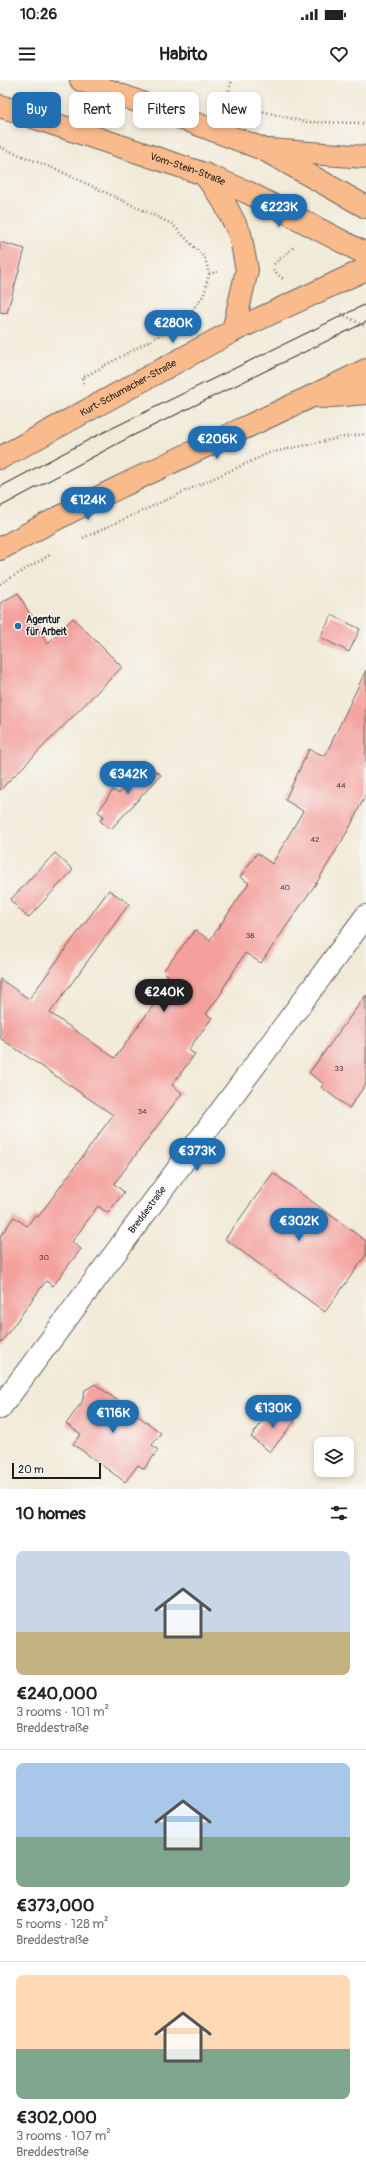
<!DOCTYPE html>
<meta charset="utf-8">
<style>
body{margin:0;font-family:Pangolin,sans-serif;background:#f2f2f2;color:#222;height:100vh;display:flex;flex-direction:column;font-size:15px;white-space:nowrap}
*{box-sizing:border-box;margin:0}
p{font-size:13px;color:#767676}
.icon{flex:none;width:22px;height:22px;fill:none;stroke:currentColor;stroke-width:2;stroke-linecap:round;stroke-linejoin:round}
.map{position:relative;height:1409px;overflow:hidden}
.panel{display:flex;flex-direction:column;background:#fff;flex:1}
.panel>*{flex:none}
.hud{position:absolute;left:12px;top:12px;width:342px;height:36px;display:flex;gap:8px}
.tools{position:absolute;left:314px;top:1357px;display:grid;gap:8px}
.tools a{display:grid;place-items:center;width:40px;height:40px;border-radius:8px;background:#fff;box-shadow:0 2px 6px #0003;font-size:20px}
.scale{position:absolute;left:12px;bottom:10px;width:89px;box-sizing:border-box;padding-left:4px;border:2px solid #1c1c1c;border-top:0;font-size:11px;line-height:14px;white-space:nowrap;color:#1c1c1c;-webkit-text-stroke:3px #f6f6f2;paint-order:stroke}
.price{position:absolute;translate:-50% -34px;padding:0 9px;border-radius:14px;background:#1f6fb2;color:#fff;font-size:13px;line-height:26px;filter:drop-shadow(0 1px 2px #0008)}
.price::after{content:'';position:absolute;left:50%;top:24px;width:12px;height:9px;margin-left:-6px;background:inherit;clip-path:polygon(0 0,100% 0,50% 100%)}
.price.on{background:#222;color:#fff}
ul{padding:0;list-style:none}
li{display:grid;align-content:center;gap:8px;height:212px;padding:0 16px}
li+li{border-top:1px solid #e0e0e0}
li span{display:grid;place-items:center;height:124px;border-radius:8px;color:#555}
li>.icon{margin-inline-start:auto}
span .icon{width:72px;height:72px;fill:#fffc;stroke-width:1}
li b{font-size:17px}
h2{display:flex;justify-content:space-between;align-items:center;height:48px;padding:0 16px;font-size:17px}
.chip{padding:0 14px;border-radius:8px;background:#fff;box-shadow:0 2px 6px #0003;font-size:14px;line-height:36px}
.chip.on{background:#1f6fb2;color:#fff}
.status{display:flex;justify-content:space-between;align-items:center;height:28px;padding:0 20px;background:#fff;direction:ltr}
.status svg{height:11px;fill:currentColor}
header{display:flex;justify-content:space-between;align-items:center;height:52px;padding:0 16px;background:#fff;font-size:18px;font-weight:700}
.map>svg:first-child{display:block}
.building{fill:#f4a19d}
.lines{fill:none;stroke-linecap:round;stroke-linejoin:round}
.minor-casing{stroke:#67645e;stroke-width:24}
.major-casing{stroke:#67645e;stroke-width:24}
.path{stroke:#67645e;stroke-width:2.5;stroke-dasharray:1 3;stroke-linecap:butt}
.minor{stroke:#fff;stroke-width:22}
.major{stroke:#fabb8c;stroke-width:22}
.tram{stroke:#1c1c1c;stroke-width:1}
.poi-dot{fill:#1f6fb2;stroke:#f6f6f2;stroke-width:1.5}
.labels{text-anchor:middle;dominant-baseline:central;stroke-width:3;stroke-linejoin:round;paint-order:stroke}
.number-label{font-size:8px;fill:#523d3c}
.street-label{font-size:10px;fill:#1c1c1c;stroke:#f6f6f2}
.poi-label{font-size:10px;font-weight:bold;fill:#1c1c1c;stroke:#f6f6f2;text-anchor:start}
</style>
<div class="status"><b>10:26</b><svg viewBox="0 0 49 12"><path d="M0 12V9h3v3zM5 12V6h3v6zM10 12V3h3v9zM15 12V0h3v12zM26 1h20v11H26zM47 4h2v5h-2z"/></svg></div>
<header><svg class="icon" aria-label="menu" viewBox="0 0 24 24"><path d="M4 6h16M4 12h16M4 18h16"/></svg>Habito<svg class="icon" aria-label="heart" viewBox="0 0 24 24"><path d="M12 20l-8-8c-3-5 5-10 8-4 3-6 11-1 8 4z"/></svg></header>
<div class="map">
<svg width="366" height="1409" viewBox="0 0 366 1409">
<rect width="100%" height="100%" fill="#f6f6f2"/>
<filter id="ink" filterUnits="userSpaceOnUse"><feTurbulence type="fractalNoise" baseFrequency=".025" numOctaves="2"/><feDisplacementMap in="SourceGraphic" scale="8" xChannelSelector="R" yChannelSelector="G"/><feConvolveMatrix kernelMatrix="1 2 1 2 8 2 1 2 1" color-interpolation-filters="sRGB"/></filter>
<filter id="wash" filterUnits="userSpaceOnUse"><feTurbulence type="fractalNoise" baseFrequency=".012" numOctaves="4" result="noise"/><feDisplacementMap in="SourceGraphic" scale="16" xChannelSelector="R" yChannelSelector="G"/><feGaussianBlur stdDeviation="0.9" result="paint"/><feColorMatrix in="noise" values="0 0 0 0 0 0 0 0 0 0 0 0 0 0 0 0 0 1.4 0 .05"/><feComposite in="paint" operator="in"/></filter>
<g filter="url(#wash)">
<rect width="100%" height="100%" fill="#f2ead8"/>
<g id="blocks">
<path class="building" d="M 0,162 L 25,169 L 7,233 L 0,232 Z
M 18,513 L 47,564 L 73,538 L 122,587 L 0,710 L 0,523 Z
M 332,535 L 360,549 L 349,572 L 320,557 Z
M 366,590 L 366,714 L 350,747 L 319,799 L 261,883 L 245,873 L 222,910 L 223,911 L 206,934 L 212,938 L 188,970 L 195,974 L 172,1005 L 182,1013 L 114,1104 L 124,1112 L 108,1133 L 98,1126 L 72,1162 L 81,1169 L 74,1178 L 53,1206 L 46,1201 L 0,1264 L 0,1156 L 14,1137 L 27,1146 L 35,1135 L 38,1137 L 113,1035 L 0,958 L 0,899 L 29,919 L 109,810 L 129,824 L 50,933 L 115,978 L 155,923 L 151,919 L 168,895 L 163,891 L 195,850 L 210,860 L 249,803 L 240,797 L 257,773 L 272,784 L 303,731 L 285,720 L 309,669 L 325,676 Z
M 141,681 L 161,695 L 111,749 L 100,741 L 104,736 L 98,732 L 113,710 L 119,714 Z
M 55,773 L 73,790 L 28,838 L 10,820 Z
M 366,915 L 366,1004 L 349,1028 L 321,1007 L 324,1004 L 309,993 Z
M 273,1093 L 366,1161 L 366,1175 L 325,1232 L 225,1159 Z
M 95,1304 L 161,1353 L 152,1365 L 158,1370 L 144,1389 L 138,1385 L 125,1402 L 73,1364 L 81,1354 L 66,1344 L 82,1322 L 85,1310 Z
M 274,1326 L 295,1341 L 270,1372 L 251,1357 Z"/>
</g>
</g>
<g filter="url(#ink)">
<use href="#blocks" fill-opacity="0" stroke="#67645e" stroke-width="1"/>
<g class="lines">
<defs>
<g id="minor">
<path id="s1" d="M 0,1328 L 366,836"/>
</g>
<g id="major">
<path d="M 81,0 L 263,69 L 366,127"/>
<path id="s2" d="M 0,26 L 204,94 L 247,112 L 366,174"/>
<path d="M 269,70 L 366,77"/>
<path d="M 204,94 L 223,120 L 240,154 L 247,190 L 233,251"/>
<path d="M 321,317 L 366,313"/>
<path id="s3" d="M 0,378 L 233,251 L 366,189"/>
<path d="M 0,469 C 119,403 244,350 366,290"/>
</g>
</defs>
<use href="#minor" class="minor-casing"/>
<use href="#major" class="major-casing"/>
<path class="path" d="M 209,18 L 305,42 L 366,43
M 225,22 L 232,0
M 0,67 L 60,91 L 172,144 L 205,178 L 209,194 L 204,215 L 182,243 L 82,298 L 83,303
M 274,184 L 294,167
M 273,190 L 283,199
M 209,194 L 220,191
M 338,232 L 366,247
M 83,458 L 269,373 L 344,357 L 366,354
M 0,504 L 50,475"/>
<use href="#minor" class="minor"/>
<use href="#major" class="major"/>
<path class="tram" d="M 0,407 L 92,358 L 366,224
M 0,427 L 128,358 L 366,242"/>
</g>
</g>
<circle class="poi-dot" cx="18" cy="546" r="4"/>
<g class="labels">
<g class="number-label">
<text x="341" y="705">44</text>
<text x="315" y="759">42</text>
<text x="285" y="807">40</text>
<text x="250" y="855">38</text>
<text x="339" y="988">33</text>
<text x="142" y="1031">34</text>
<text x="44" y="1177">30</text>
</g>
<g class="street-label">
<text stroke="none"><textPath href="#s2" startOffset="198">Vom-Stein-Straße</textPath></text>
<text stroke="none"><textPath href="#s3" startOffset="146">Kurt-Schumacher-Straße</textPath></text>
<text stroke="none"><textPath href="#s1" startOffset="247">Breddestraße</textPath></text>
</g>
<g class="poi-label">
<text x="26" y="540">Agentur<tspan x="26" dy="12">für Arbeit</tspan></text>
</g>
</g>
</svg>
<div class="tools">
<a><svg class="icon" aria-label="layers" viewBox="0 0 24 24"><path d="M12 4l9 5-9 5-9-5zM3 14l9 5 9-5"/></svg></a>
</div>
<div class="scale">20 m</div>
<b class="price" style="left:279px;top:148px">€223K</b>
<b class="price" style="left:173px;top:264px">€280K</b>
<b class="price" style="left:217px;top:380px">€206K</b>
<b class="price" style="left:88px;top:441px">€124K</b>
<b class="price" style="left:128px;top:715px">€342K</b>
<b class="price on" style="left:164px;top:933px">€240K</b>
<b class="price" style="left:197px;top:1092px">€373K</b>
<b class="price" style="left:299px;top:1162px">€302K</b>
<b class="price" style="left:273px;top:1349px">€130K</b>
<b class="price" style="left:113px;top:1354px">€116K</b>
<div class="hud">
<a class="chip on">Buy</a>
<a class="chip">Rent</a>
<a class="chip">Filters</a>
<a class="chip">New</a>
</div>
</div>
<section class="panel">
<h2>10 homes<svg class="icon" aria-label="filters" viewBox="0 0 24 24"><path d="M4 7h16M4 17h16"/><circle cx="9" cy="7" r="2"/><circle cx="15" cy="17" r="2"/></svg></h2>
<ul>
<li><span style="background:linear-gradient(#c9d6e8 65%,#c2b280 0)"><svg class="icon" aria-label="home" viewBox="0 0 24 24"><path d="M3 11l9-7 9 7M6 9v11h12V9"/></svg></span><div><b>€240,000</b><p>3 rooms · 101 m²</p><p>Breddestraße</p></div></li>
<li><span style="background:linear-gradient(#a9c7e8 60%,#7fa58c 0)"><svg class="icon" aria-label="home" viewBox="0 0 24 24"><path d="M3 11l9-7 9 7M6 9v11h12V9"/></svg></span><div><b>€373,000</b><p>5 rooms · 128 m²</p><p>Breddestraße</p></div></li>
<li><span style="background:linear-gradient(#ffd9b3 60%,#7fa58c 0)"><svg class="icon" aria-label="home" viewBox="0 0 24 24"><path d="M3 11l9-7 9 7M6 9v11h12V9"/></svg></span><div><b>€302,000</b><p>3 rooms · 107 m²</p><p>Breddestraße</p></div></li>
</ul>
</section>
